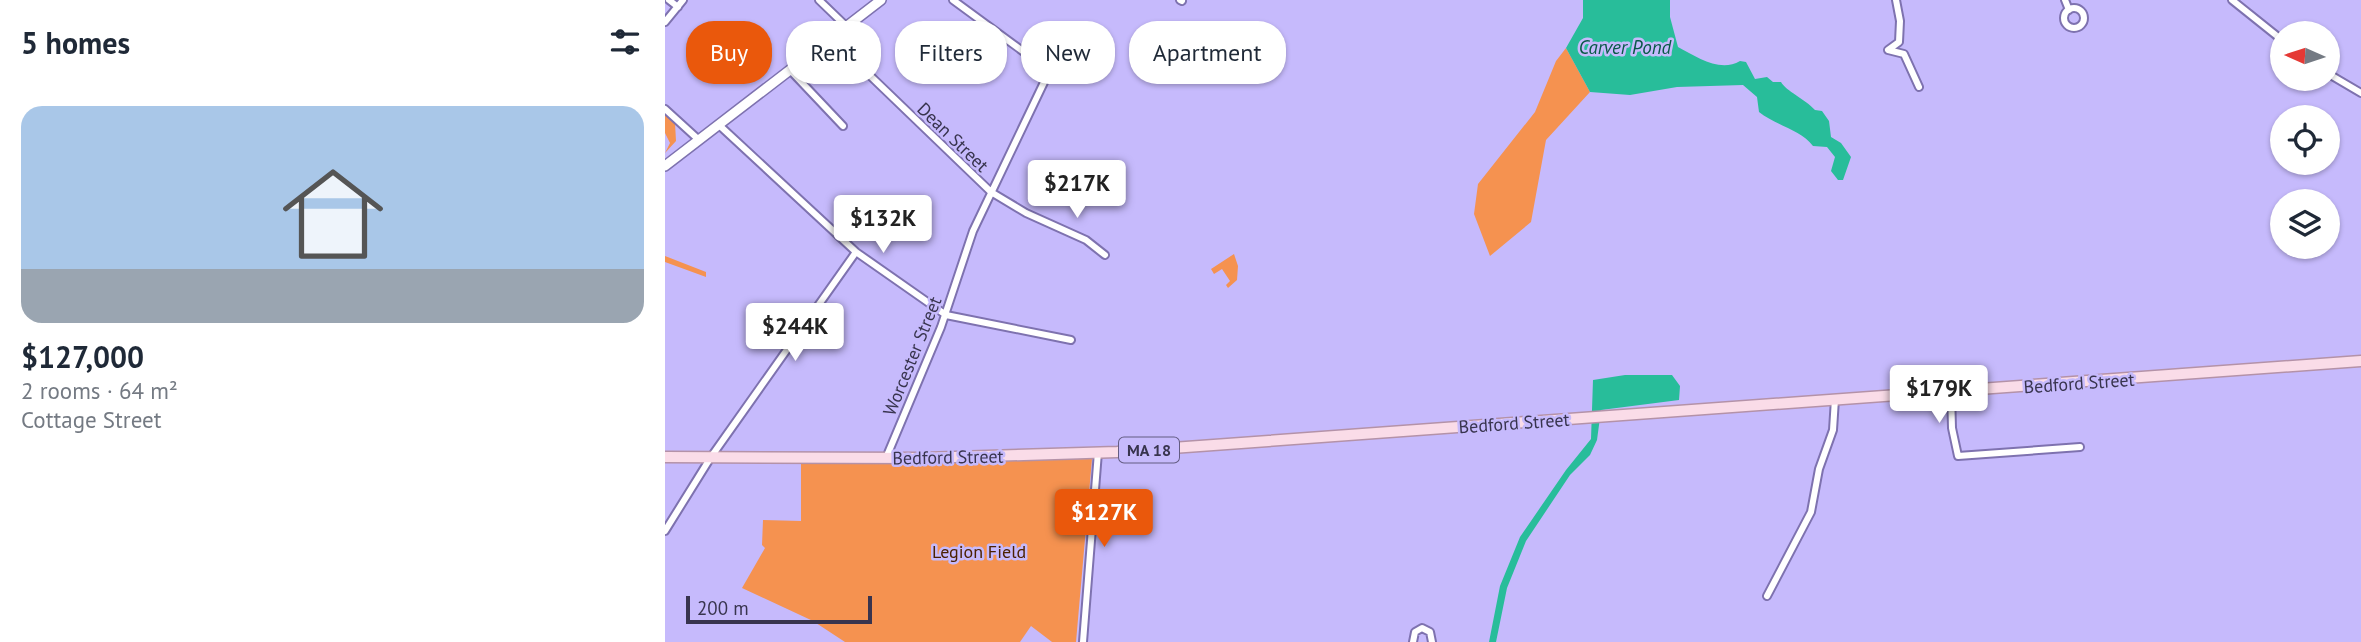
<!DOCTYPE html>
<meta charset="utf-8">
<style>
body{margin:0;font-family:"PT Sans",sans-serif;background:#f6f6f7;color:#1f2937;height:100vh;display:flex;flex-direction:column;font-size:26px;white-space:nowrap}
*{box-sizing:border-box;margin:0}
p{font-size:23px;color:#747a83}
.icon{flex:none;width:38px;height:38px;fill:none;stroke:currentColor;stroke-width:2;stroke-linecap:round;stroke-linejoin:round}
.map{position:relative;flex:1;overflow:hidden}
.side{display:flex;flex-direction:column;background:#fff;width:665px}
.side>*{flex:none}
.hud{position:absolute;left:21px;top:21px;width:665px;height:63px;display:flex;gap:14px}
.needle{width:46px;rotate:273deg}
.buttons{position:absolute;left:1605px;top:21px;display:grid;gap:14px}
.buttons a{display:grid;place-items:center;width:70px;height:70px;border-radius:50%;background:#fff;box-shadow:0 2px 5px #0004;font-size:35px}
.scale{position:absolute;left:21px;bottom:18px;width:186px;box-sizing:border-box;padding-left:7px;border:4px solid #38344e;border-top:0;font-size:19px;line-height:24px;white-space:nowrap;color:#38344e;-webkit-text-stroke:5px #c6bafc;paint-order:stroke}
.price{position:absolute;translate:-50% -60px;padding:0 16px;border-radius:7px;background:#fff;color:#222;font-size:23px;line-height:46px;filter:drop-shadow(0 2px 4px #0008)}
.price::after{content:'';position:absolute;left:50%;top:42px;width:21px;height:16px;margin-left:-10px;background:inherit;clip-path:polygon(0 0,100% 0,50% 100%)}
.price.selected{background:#ea580c;color:#fff}
ul{padding:0;list-style:none}
li{display:grid;align-content:center;gap:14px;height:371px;padding:0 21px}
li span{display:grid;place-items:center;height:217px;border-radius:21px;color:#555}
li>.icon{margin-inline-start:auto}
span .icon{width:126px;height:126px;fill:#fffc;stroke-width:1}
li b{font-size:30px}
h2{display:flex;justify-content:space-between;align-items:center;height:84px;padding:0 21px;font-size:30px}
.pill{padding:0 24px;border-radius:28px;background:#fff;box-shadow:0 2px 5px #0004;font-size:24px;line-height:63px}
.pill.selected{background:#ea580c;color:#fff}
main{display:flex;flex:1;min-height:0}
.map>svg:first-child{display:block}
.green{fill:#f59250}
.water{fill:#28bd9a}
.lines{fill:none;stroke-linecap:round;stroke-linejoin:round}
.minor-casing{stroke:#7e72af;stroke-width:10}
.secondary-casing{stroke:#7e72af;stroke-width:12}
.primary-casing{stroke:#b492a8;stroke-width:13}
.minor{stroke:#fff;stroke-width:6}
.secondary{stroke:#fff;stroke-width:9}
.primary{stroke:#fadce8;stroke-width:10}
.labels{text-anchor:middle;dominant-baseline:central;stroke-width:5;stroke-linejoin:round;paint-order:stroke}
.shield{fill:#c6bafc;stroke:#635c82;stroke-width:2}
.shield-label{font-size:16px;font-weight:bold;fill:#38344e}
.street-label{font-size:18px;fill:#38344e;stroke:#c6bafc}
.park-label{font-size:18px;fill:#4b2101;stroke:#c6bafc}
.water-label{font-size:19px;font-style:italic;fill:#085846;stroke:#c6bafc}
</style>
<main>
<section class="side">
<h2>5 homes<svg class="icon" aria-label="filters" viewBox="0 0 24 24"><path d="M4 7h16M4 17h16"/><circle cx="9" cy="7" r="2"/><circle cx="15" cy="17" r="2"/></svg></h2>
<ul>
<li><span style="background:linear-gradient(#a9c7e8 75%,#9aa5b1 0)"><svg class="icon" aria-label="home" viewBox="0 0 24 24"><path d="M3 11l9-7 9 7M6 9v11h12V9"/></svg></span><div><b>$127,000</b><p>2 rooms · 64 m²</p><p>Cottage Street</p></div></li>
</ul>
</section>
<div class="map">
<svg width="1696" height="642" viewBox="0 0 1696 642">
<rect width="100%" height="100%" fill="#c6bafc"/>
<path class="green" d="M 901,48 L 925,92 L 881,140 L 866,222 L 825,256 L 809,214 L 813,184 L 870,112 L 891,61 Z
M 0,114 L 10,123 L 11,141 L 0,153 L 5,143 L 0,133 Z
M 569,254 L 573,266 L 572,280 L 563,288 L 561,285 L 565,281 L 557,269 L 549,274 L 546,269 Z
M 0,256 L 41,272 L 41,277 L 0,262 Z
M 427,459 L 411,642 L 387,642 L 366,626 L 355,642 L 180,642 L 148,621 L 77,588 L 100,548 L 97,545 L 98,520 L 136,521 L 136,464 Z"/>
<path class="water" d="M 918,0 L 1005,0 L 1005,17 L 1013,47 C 1032,57 1055,73 1075,61 L 1081,62 L 1090,79 L 1102,77 L 1108,82 L 1116,82 C 1121,91 1140,99 1150,110 L 1157,111 L 1164,121 L 1166,137 L 1176,143 L 1186,157 L 1178,180 L 1173,180 L 1166,171 L 1170,157 L 1162,147 L 1148,146 C 1136,130 1110,125 1094,112 L 1092,97 L 1078,85 L 1012,87 L 965,95 L 925,92 L 901,48 L 918,18 Z
M 960,375 L 1007,375 L 1015,386 L 1014,400 L 936,410 L 932,440 L 925,455 L 905,475 L 861,541 L 842,588 L 831,642 L 824,642 L 835,586 L 855,537 L 901,470 L 926,439 L 928,380 Z"/>
<g class="lines">
<defs>
<path id="minor" d="M 4,0 L 13,7
M 154,0 L 182,27
M 515,0 L 517,1
M 1231,0 L 1235,21 L 1234,42 L 1223,50 L 1239,54 L 1254,87
M 1400,0 L 1404,10
M 1567,0 L 1617,40
M1399 18a10 10 0 1 1 20 0a10 10 0 1 1-20 0Z
M 0,22 L 18,0
M 167,39 L 326,192 L 361,213 L 421,240 L 440,255
M 125,70 L 178,126
M 1662,73 L 1696,93
M 0,109 L 34,140
M 54,125 L 191,252 L 281,315 L 406,340
M 1286,392 L 1287,428 L 1293,456 L 1415,447
M 221,458 L 276,327 L 308,231 L 382,76 L 378,66 L 288,0
M 0,531 L 46,457 L 191,252
M 1102,596 L 1146,512 L 1154,469 L 1168,430 L 1170,399
M 418,642 L 433,452
M 748,642 L 750,632 L 757,628 L 765,632 L 767,642"/>
<path id="secondary" d="M 0,166 L 216,0"/>
<path id="primary" d="M 0,457 L 258,458 L 452,452 L 1696,361"/>
</defs>
<use href="#minor" class="minor-casing"/>
<use href="#secondary" class="secondary-casing"/>
<use href="#primary" class="primary-casing"/>
<use href="#minor" class="minor"/>
<use href="#secondary" class="secondary"/>
<use href="#primary" class="primary"/>
</g>
<g class="labels">
<rect class="shield" x="454" y="437.5" width="60" height="25" rx="5"/>
<g class="shield-label">
<text x="484" y="450">MA 18</text>
</g>
<g class="street-label">
<text transform="translate(288 137) rotate(44)">Dean Street</text>
<text transform="translate(247 356) rotate(-68)">Worcester Street</text>
<text transform="translate(1414 383) rotate(-4)">Bedford Street</text>
<text transform="translate(849 423) rotate(-4)">Bedford Street</text>
<text transform="translate(283 457) rotate(-1)">Bedford Street</text>
</g>
<g class="park-label">
<text x="314" y="551">Legion Field</text>
</g>
<g class="water-label">
<text x="960" y="47">Carver Pond</text>
</g>
</g>
</svg>
<div class="buttons">
<a><svg class="needle" viewBox="-14 -14 28 28"><path d="M0-13l5 13h-10z" fill="#e53935"/><path d="M0 13l5-13h-10z" fill="#747a83"/></svg></a>
<a><svg class="icon" aria-label="locate" viewBox="0 0 24 24"><circle cx="12" cy="12" r="6"/><path d="M12 2v4M12 18v4M2 12h4M18 12h4"/></svg></a>
<a><svg class="icon" aria-label="layers" viewBox="0 0 24 24"><path d="M12 4l9 5-9 5-9-5zM3 14l9 5 9-5"/></svg></a>
</div>
<div class="scale">200 m</div>
<b class="price" style="left:412px;top:220px">$217K</b>
<b class="price" style="left:218px;top:255px">$132K</b>
<b class="price" style="left:130px;top:363px">$244K</b>
<b class="price" style="left:1274px;top:425px">$179K</b>
<b class="price selected" style="left:439px;top:549px">$127K</b>
<div class="hud">
<a class="pill selected">Buy</a>
<a class="pill">Rent</a>
<a class="pill">Filters</a>
<a class="pill">New</a>
<a class="pill">Apartment</a>
</div>
</div>
</main>
